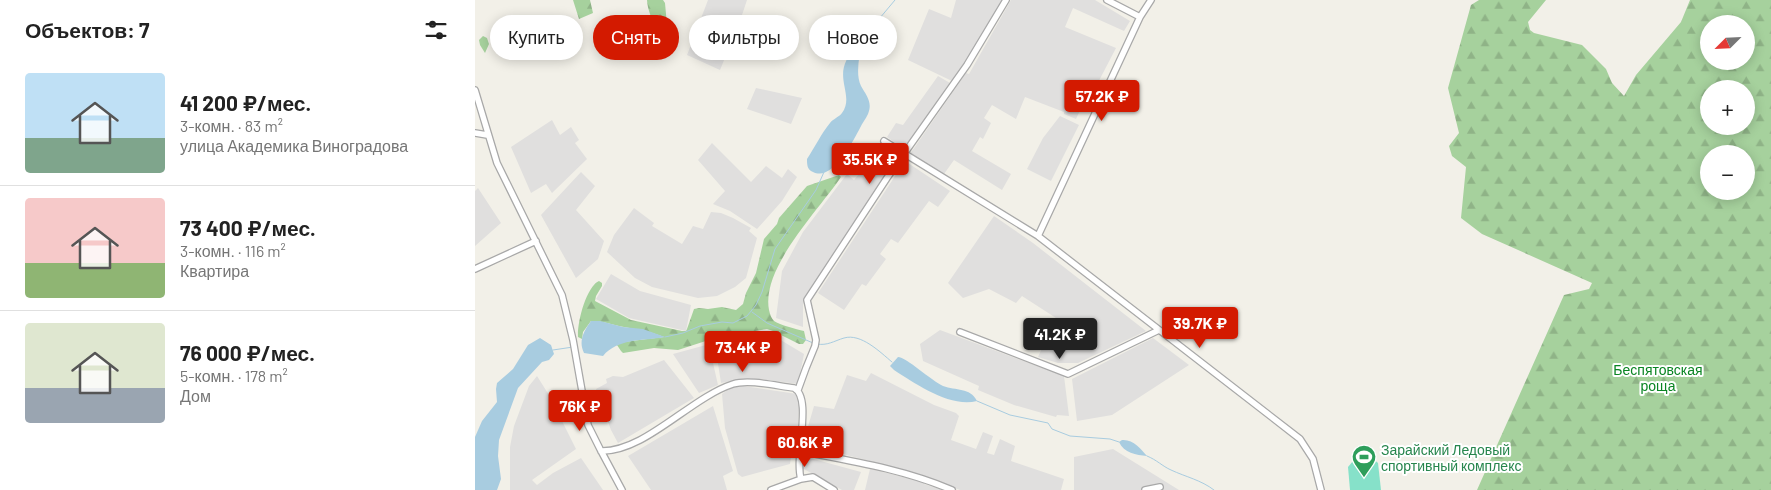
<!DOCTYPE html>
<html lang="ru">
<meta charset="utf-8">
<style>
body{margin:0;font-family:Barlow,sans-serif;background:#f2f2f2;color:#222;height:100vh;display:flex;flex-direction:column;font-size:19px;white-space:nowrap}
*{box-sizing:border-box;margin:0}
p{font-size:16px;color:#767676}
.icon{flex:none;width:28px;height:28px;fill:none;stroke:currentColor;stroke-width:2;stroke-linecap:round;stroke-linejoin:round}
.map{position:relative;flex:1;overflow:hidden}
.drawer{display:flex;flex-direction:column;background:#fff;width:475px}
.drawer>*{flex:none}
.hud{position:absolute;left:15px;top:15px;width:475px;height:45px;display:flex;gap:10px}
.needle{width:32px;rotate:246deg}
.controls{position:absolute;left:1225px;top:15px;display:grid;gap:10px}
.controls a{display:grid;place-items:center;width:55px;height:55px;border-radius:50%;background:#fff;box-shadow:0 2px 12px #0003;font-size:25px}
.price{position:absolute;translate:-50% -42px;padding:0 11px;border-radius:5px;background:#d31a00;color:#fff;font-size:16px;line-height:32px;filter:drop-shadow(0 1px 2px #0008)}
.price::after{content:'';position:absolute;left:50%;top:30px;width:15px;height:11px;margin-left:-8px;background:inherit;clip-path:polygon(0 0,100% 0,50% 100%)}
.price.active{background:#222;color:#fff}
ul{padding:0;list-style:none}
li{display:flex;align-items:center;gap:15px;height:125px;padding:0 25px}
li+li{border-top:1px solid #e0e0e0}
li span{display:grid;place-items:center;flex:none;width:140px;height:100px;border-radius:5px;color:#555}
li>.icon{margin-inline-start:auto}
span .icon{width:60px;height:60px;fill:#fffc;stroke-width:1}
li b{font-size:21px}
h2{display:flex;justify-content:space-between;align-items:center;height:60px;padding:0 25px;font-size:21px}
.pill{padding:0 18px;border-radius:22px;background:#fff;box-shadow:0 2px 12px #0003;font-size:18px;line-height:45px}
.pill.active{background:#d31a00;color:#fff}
main{display:flex;flex:1;min-height:0}
.map>svg:first-child{display:block}
.residential{fill:#e0dfde}
.forest{fill:url(#forest-firs);fill-rule:evenodd}
.pitch{fill:#86e1c9}
.water{fill:#a8cce0}
.lines{fill:none;stroke-linecap:round;stroke-linejoin:round}
.stream{stroke:#a8cce0;stroke-width:1}
.minor-casing{stroke:#a8a8a8;stroke-width:8}
.minor{stroke:#fff;stroke-width:5.5}
.labels{text-anchor:middle;dominant-baseline:central;stroke-width:4;stroke-linejoin:round;paint-order:stroke}
.park-label{font-size:14px;fill:#0a8523;stroke:#fff}
.leisure-label{font-size:14px;fill:#27864d;stroke:#fff;text-anchor:start}
</style>
<main>
<section class="drawer">
<h2>Объектов: 7<svg class="icon" aria-label="filters" viewBox="0 0 24 24"><path d="M4 7h16M4 17h16"/><circle cx="9" cy="7" r="2"/><circle cx="15" cy="17" r="2"/></svg></h2>
<ul>
<li><span style="background:linear-gradient(#bfe0f5 65%,#7fa58c 0)"><svg class="icon" aria-label="home" viewBox="0 0 24 24"><path d="M3 11l9-7 9 7M6 9v11h12V9"/></svg></span><div><b>41 200 ₽/мес.</b><p>3-комн. · 83 m²</p><p>улица Академика Виноградова</p></div></li>
<li><span style="background:linear-gradient(#f6c9c9 65%,#8fb573 0)"><svg class="icon" aria-label="home" viewBox="0 0 24 24"><path d="M3 11l9-7 9 7M6 9v11h12V9"/></svg></span><div><b>73 400 ₽/мес.</b><p>3-комн. · 116 m²</p><p>Квартира</p></div></li>
<li><span style="background:linear-gradient(#dfe7d0 65%,#9aa5b1 0)"><svg class="icon" aria-label="home" viewBox="0 0 24 24"><path d="M3 11l9-7 9 7M6 9v11h12V9"/></svg></span><div><b>76 000 ₽/мес.</b><p>5-комн. · 178 m²</p><p>Дом</p></div></li>
</ul>
</section>
<div class="map">
<svg width="1296" height="490" viewBox="0 0 1296 490">
<defs>
<pattern id="forest-firs" width="22" height="20" patternUnits="userSpaceOnUse" patternTransform="scale(1.25)"><rect width="22" height="20" fill="#a6d19d"/><path d="M5 1l3.5 6h-7zM16 11l3.5 6h-7z" fill="#8fb387"/></pattern>
</defs>
<rect width="100%" height="100%" fill="#f2f0e8"/>
<path class="residential" d="M 233,0 L 272,0 L 264,24 L 245,70 L 212,55 Z
M 481,0 L 527,0 L 499,48 L 477,81 L 433,60 L 454,9 L 476,18 Z
M 536,0 L 620,0 L 655,21 L 649,31 L 598,8 L 590,27 L 641,48 L 616,96 L 612,95 L 601,119 L 589,114 L 589,112 L 550,97 L 541,119 L 517,105 L 509,118 L 516,123 L 508,139 L 505,137 L 497,151 L 536,174 L 527,190 L 479,160 L 469,174 L 435,154 L 491,73 L 494,74 Z
M 463,76 L 475,83 L 430,150 L 412,137 L 421,123 L 428,125 Z
M 281,88 L 327,98 L 316,124 L 272,109 Z
M 585,116 L 604,125 L 576,181 L 552,169 L 568,138 Z
M 77,120 L 85,135 L 96,127 L 104,140 L 100,143 L 112,159 L 77,193 L 71,184 L 56,193 L 36,147 Z
M 237,143 L 276,182 L 291,166 L 307,178 L 313,169 L 322,177 L 307,201 L 282,229 L 255,211 L 238,204 L 250,191 L 223,160 Z
M 408,147 L 426,155 L 335,291 L 328,304 L 328,327 L 301,318 L 307,271 L 328,232 L 372,174 L 379,180 L 384,174 L 387,175 Z
M 430,161 L 475,191 L 463,207 L 454,201 L 423,243 L 416,239 L 405,254 L 411,259 L 391,286 L 387,284 L 369,310 L 343,293 Z
M 106,172 L 120,186 L 101,210 L 129,241 L 123,259 L 101,278 L 66,215 Z
M 3,188 L 26,223 L 0,246 L 0,191 Z
M 159,208 L 179,223 L 177,226 L 207,244 L 218,226 L 228,229 L 236,212 L 246,213 L 258,218 L 276,228 L 274,231 L 282,238 L 271,278 L 260,287 L 242,296 L 223,298 L 177,287 L 160,278 L 132,252 L 139,235 Z
M 519,216 L 558,243 L 671,331 L 603,363 L 583,363 L 563,357 L 581,318 L 547,296 L 541,303 L 514,289 L 488,298 L 473,283 Z
M 136,274 L 165,291 L 216,305 L 211,331 L 154,318 L 121,299 Z
M 465,330 L 589,376 L 594,416 L 582,415 L 581,417 L 539,405 L 503,390 L 504,386 L 448,361 L 445,344 Z
M 299,336 L 329,354 L 323,384 L 286,379 L 267,379 L 246,383 L 240,344 Z
M 678,338 L 714,365 L 637,415 L 602,421 L 597,379 Z
M 231,345 L 238,363 L 243,385 L 224,393 L 198,354 Z
M 189,360 L 219,398 L 143,443 L 136,430 L 121,389 L 132,383 L 131,379 L 138,376 L 148,377 Z
M 396,373 L 459,405 L 481,413 L 484,416 L 476,440 L 501,449 L 508,432 L 518,436 L 512,453 L 519,455 L 525,439 L 540,446 L 536,461 L 589,479 L 586,490 L 485,490 L 447,476 L 391,460 L 328,444 L 339,406 L 359,409 L 372,375 L 391,381 Z
M 62,376 L 84,411 L 84,415 L 101,449 L 57,480 L 62,485 L 78,473 L 106,458 L 128,490 L 35,490 L 35,447 L 39,426 L 54,386 Z
M 268,386 L 322,394 L 324,406 L 322,443 L 318,443 L 315,464 L 267,477 L 263,474 L 250,428 L 247,394 L 257,387 Z
M 238,406 L 258,471 L 248,476 L 252,490 L 176,490 L 153,456 Z
M 638,449 L 704,490 L 599,490 L 599,457 Z
M 331,457 L 386,472 L 379,490 L 367,490 L 327,468 Z
M 395,469 L 449,482 L 449,484 L 468,490 L 390,490 Z"/>
<path class="forest" d="M 98,0 L 115,0 L 118,13 L 104,19 Z
M 172,0 L 188,0 L 190,3 L 192,25 L 190,32 L 192,41 L 188,53 C 188,34 173,19 172,0 Z
M 1004,0 L 1071,0 L 1053,22 L 1055,30 L 1059,33 L 1107,45 L 1131,69 L 1137,83 L 1149,96 L 1161,75 L 1206,22 L 1215,0 L 1296,0 L 1296,490 L 1002,490 L 1089,295 L 1114,289 L 1117,283 L 1007,234 L 986,218 L 991,167 L 977,156 L 974,146 L 984,133 L 973,88 L 996,5 ZM 1234,24 L 1271,24 L 1271,61 L 1234,61 ZM 1234,89 L 1271,89 L 1271,126 L 1234,126 ZM 1234,154 L 1271,154 L 1271,191 L 1234,191 Z
M 8,36 L 12,38 L 14,44 L 10,53 L 5,45 L 4,40 Z
M 364,175 L 366,177 C 343,211 286,268 294,310 C 295,314 296,318 299,321 C 305,325 321,329 329,331 L 331,340 L 328,344 L 324,344 L 298,331 L 292,329 L 240,338 L 203,350 L 179,348 L 148,353 L 146,351 L 142,345 L 148,342 L 189,337 C 173,331 165,330 149,327 C 138,325 128,321 116,321 L 108,332 L 107,339 L 103,337 C 102,323 111,287 124,281 L 127,283 L 127,286 L 121,296 L 120,301 L 156,320 L 207,331 L 211,331 L 212,329 L 219,309 L 224,308 L 233,309 L 247,307 L 261,310 L 268,304 L 271,293 L 281,273 L 289,239 L 302,224 L 304,218 L 332,186 Z"/>
<path class="pitch" d="M 896,457 L 903,463 L 906,490 L 875,490 L 873,467 L 878,461 Z"/>
<path class="water" d="M 386,43 C 385,57 380,73 386,86 C 391,95 398,102 393,114 C 391,119 387,123 385,128 C 378,141 358,182 338,172 C 332,170 332,164 332,159 C 340,147 346,134 355,123 C 358,119 364,117 367,113 C 382,92 350,73 386,43 Z
M 116,321 L 125,321 L 148,327 L 168,329 L 190,337 C 168,341 143,338 128,356 L 109,353 C 103,341 109,331 116,321 Z
M 65,338 L 76,345 L 79,354 L 74,360 L 67,362 L 43,388 L 24,440 L 23,456 L 26,479 L 22,490 L 0,490 L 0,437 L 7,421 L 22,402 L 21,389 L 22,383 L 38,369 L 53,345 Z
M 423,357 C 431,357 457,381 468,386 C 481,391 495,387 502,401 C 475,408 441,384 419,370 L 415,366 Z
M 647,440 C 658,439 666,449 672,456 C 661,455 649,453 644,442 Z"/>
<g class="lines">
<path class="stream" d="M 386,43 L 399,25 L 420,0
M 277,312 L 292,323 L 338,343
M 190,337 L 208,333 L 225,326 L 247,322 L 258,323 L 272,316 L 281,305 L 287,292 L 300,249 L 341,190 L 349,172
M 342,344 C 352,346 359,341 369,338 C 386,333 405,352 417,362
M 78,350 L 98,347
M 502,401 L 535,415 L 573,423 L 577,429 L 595,436 L 635,439 L 644,442
M 672,456 C 682,460 687,466 696,470 C 711,477 726,480 739,490"/>
<defs>
<path id="minor" d="M 632,0 L 665,17
M 0,90 L 22,163 L 87,295 L 98,340 L 113,425 L 125,449 L 147,490
M 0,133 L 12,135
M 409,141 L 563,236 L 825,439 L 838,459 L 846,490
M 563,236 L 665,17 L 676,0
M 0,269 L 61,241
M 485,332 L 593,374 L 684,330
M 323,390 L 331,368 L 340,346 L 341,340 L 332,300 L 412,178 L 492,65 L 531,0
M 126,451 C 170,452 215,398 258,384 C 274,379 302,386 319,388 C 338,398 319,456 326,479
M 324,451 C 376,461 428,469 477,490
M 296,490 L 326,479 L 338,477 L 359,490
M 670,490 L 685,487"/>
</defs>
<use href="#minor" class="minor-casing"/>
<use href="#minor" class="minor"/>
</g>
<defs>
<symbol id="stadium-pin" viewBox="-11 -11 22 30"><path d="M0 17L-7.5 6A9.5 9.5 0 1 1 7.5 6Z" fill="#2e9e5b" stroke="#fff"/><path d="M0-5a6.5 5 0 1 0 0 10a6.5 5 0 1 0 0-10ZM-3.5-1.8h7v3.6h-7Z" fill="#fff"/></symbol>
</defs>
<g fill-rule="evenodd">
<use href="#stadium-pin" x="875" y="443" width="28" height="38"/>
</g>
<g class="labels">
<g class="park-label">
<text x="1183" y="369">Беспятовская<tspan x="1183" dy="16">роща</tspan></text>
</g>
<g class="leisure-label">
<text x="906" y="449">Зарайский Ледовый<tspan x="906" dy="16">спортивный комплекс</tspan></text>
</g>
</g>
</svg>
<div class="controls">
<a><svg class="needle" viewBox="-14 -14 28 28"><path d="M0-13l5 13h-10z" fill="#e53935"/><path d="M0 13l5-13h-10z" fill="#767676"/></svg></a>
<a>+</a>
<a>−</a>
</div>
<b class="price" style="left:627px;top:122px">57.2K ₽</b>
<b class="price" style="left:395px;top:185px">35.5K ₽</b>
<b class="price" style="left:725px;top:349px">39.7K ₽</b>
<b class="price active" style="left:585px;top:360px">41.2K ₽</b>
<b class="price" style="left:268px;top:373px">73.4K ₽</b>
<b class="price" style="left:105px;top:432px">76K ₽</b>
<b class="price" style="left:330px;top:468px">60.6K ₽</b>
<div class="hud">
<a class="pill">Купить</a>
<a class="pill active">Снять</a>
<a class="pill">Фильтры</a>
<a class="pill">Новое</a>
</div>
</div>
</main>
